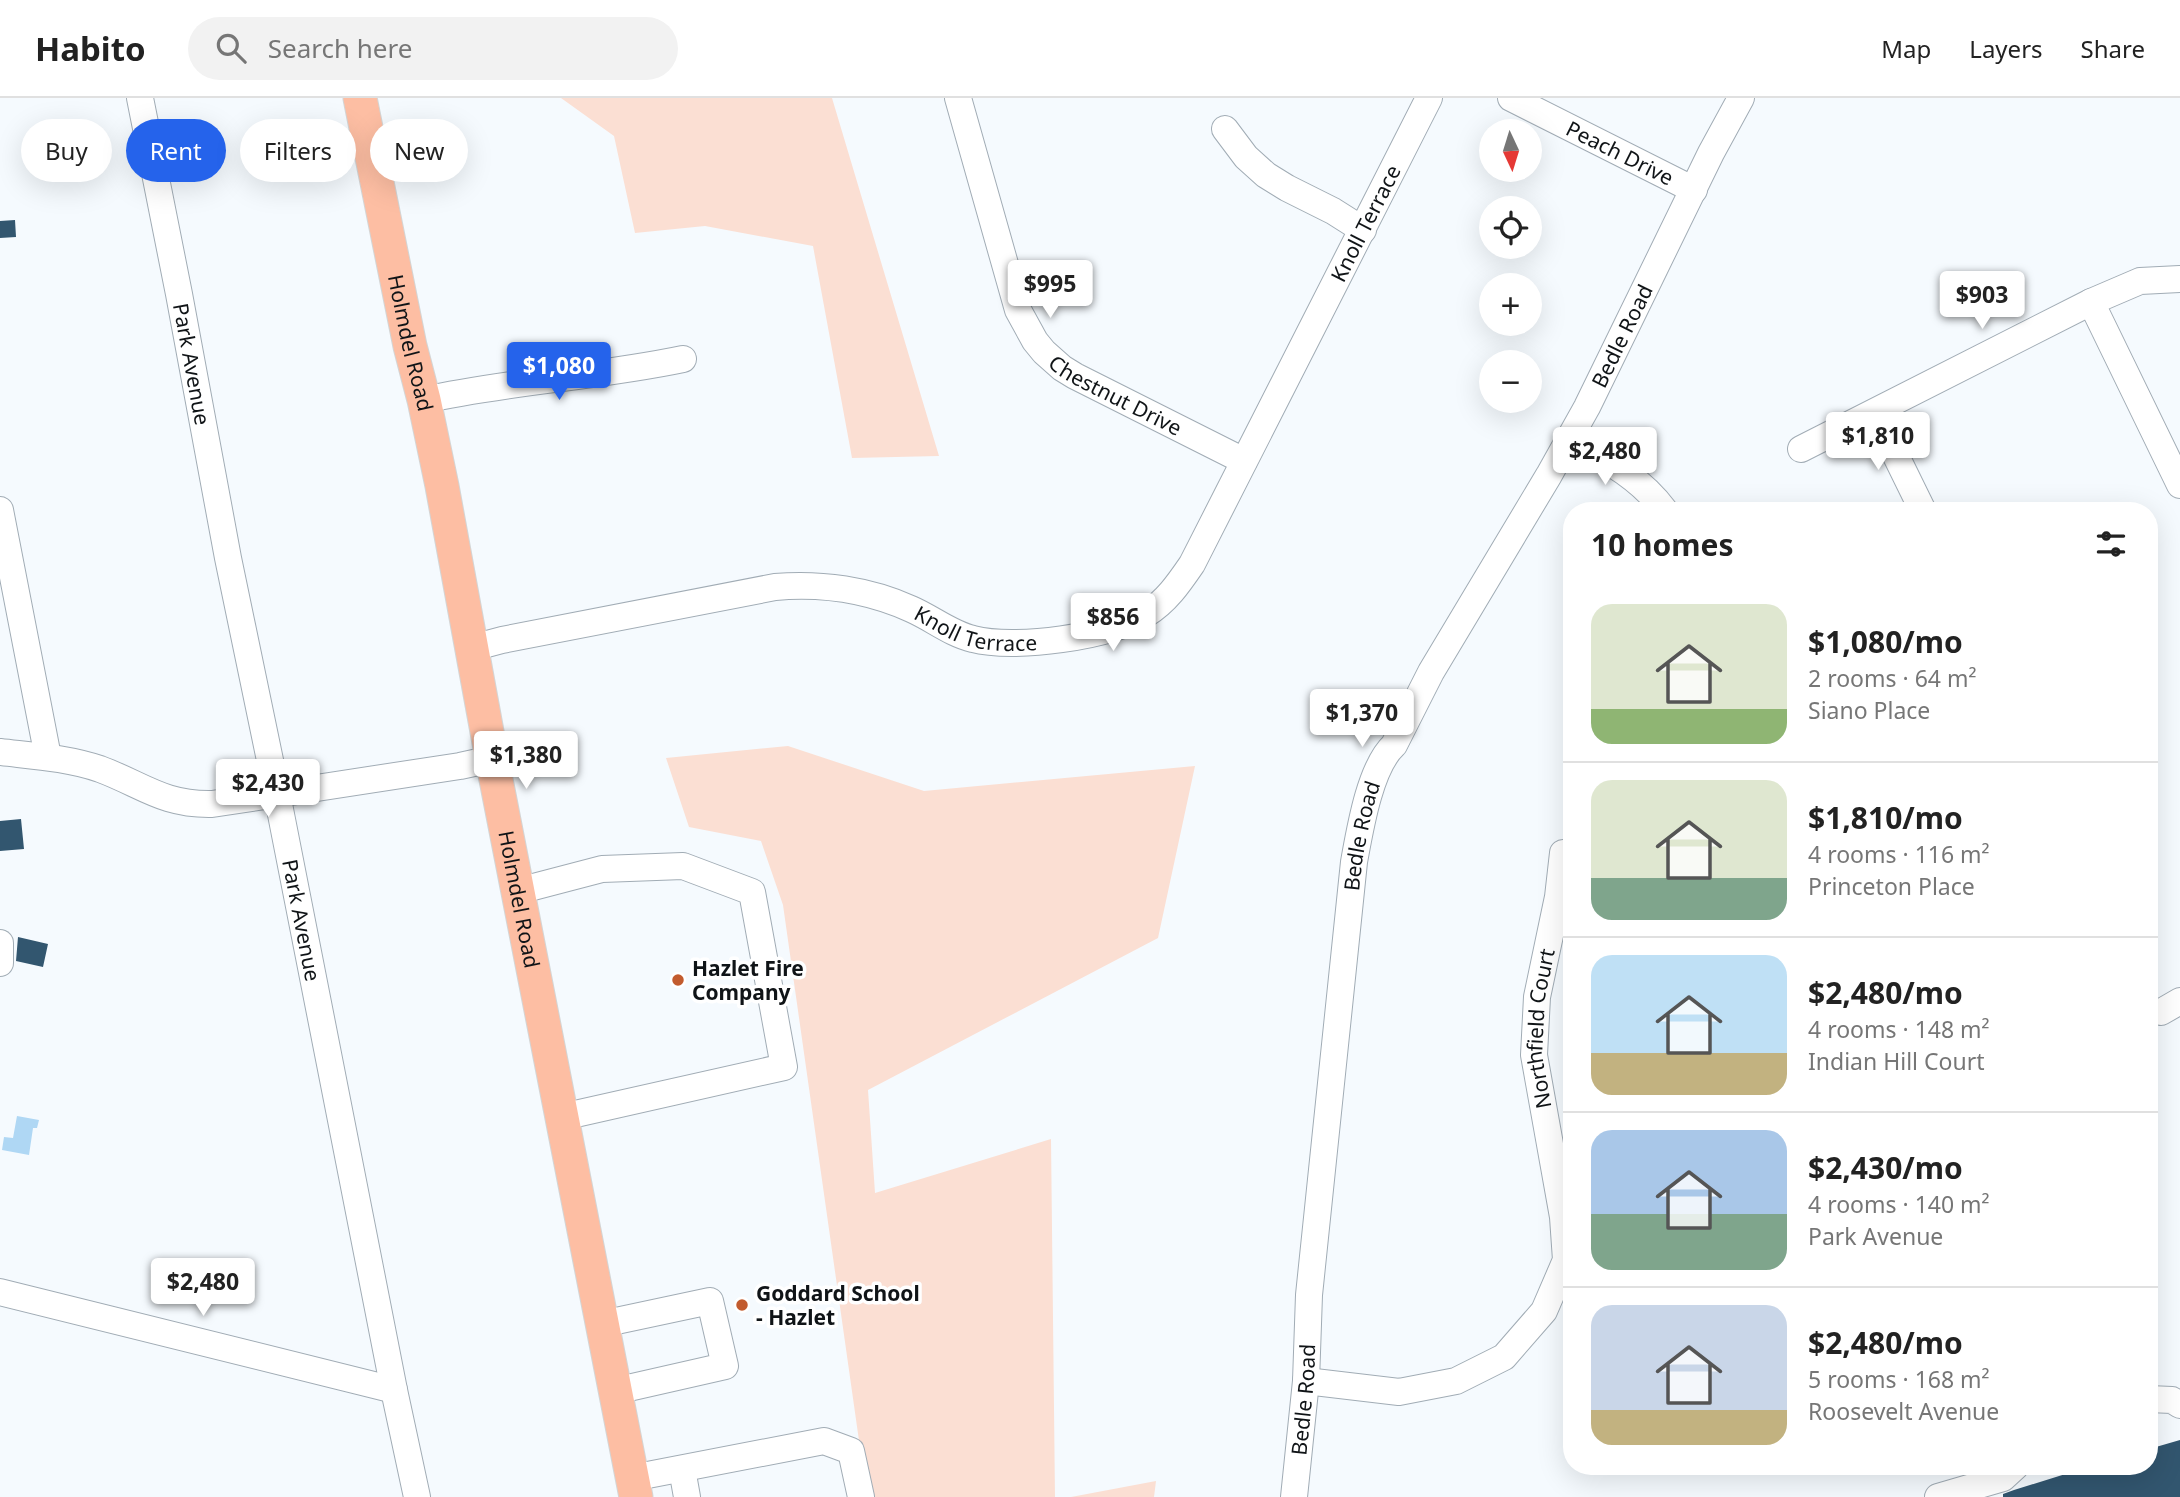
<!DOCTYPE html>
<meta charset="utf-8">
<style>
body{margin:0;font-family:"Noto Sans",sans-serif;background:#f2f2f2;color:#222;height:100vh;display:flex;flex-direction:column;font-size:26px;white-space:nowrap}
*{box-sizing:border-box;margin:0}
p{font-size:23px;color:#767676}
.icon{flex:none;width:38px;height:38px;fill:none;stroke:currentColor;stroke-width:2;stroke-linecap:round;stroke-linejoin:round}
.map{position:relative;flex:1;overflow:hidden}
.sheet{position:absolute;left:1563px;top:404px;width:595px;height:973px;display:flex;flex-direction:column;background:#fff;border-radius:28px;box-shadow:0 7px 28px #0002}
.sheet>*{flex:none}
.guide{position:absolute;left:21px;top:21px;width:665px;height:63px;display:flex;gap:14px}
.needle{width:46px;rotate:176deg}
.buttons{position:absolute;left:1479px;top:21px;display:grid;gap:14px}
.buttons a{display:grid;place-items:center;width:63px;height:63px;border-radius:50%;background:#fff;box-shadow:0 7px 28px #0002;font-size:35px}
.price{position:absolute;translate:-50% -60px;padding:0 16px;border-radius:7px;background:#fff;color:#222;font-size:23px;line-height:46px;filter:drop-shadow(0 2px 4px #0008)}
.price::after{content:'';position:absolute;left:50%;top:42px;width:21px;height:16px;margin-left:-10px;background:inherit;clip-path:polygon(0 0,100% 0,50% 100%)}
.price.active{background:#2563eb;color:#fff}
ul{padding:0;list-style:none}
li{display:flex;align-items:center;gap:21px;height:175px;padding:0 28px}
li+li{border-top:2px solid #e0e0e0}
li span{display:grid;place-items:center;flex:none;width:196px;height:140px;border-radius:21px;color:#555}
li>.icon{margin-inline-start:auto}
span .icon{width:84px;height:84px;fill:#fffc;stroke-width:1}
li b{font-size:30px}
h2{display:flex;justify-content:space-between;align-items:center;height:84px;padding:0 28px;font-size:30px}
.tag{padding:0 24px;border-radius:32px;background:#fff;box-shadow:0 7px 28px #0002;font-size:24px;line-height:63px}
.tag.active{background:#2563eb;color:#fff}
header{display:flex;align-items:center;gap:42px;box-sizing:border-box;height:98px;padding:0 35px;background:#fff;border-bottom:2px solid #e0e0e0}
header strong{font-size:33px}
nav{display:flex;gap:38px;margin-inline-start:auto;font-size:24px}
.search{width:490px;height:63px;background:#f2f2f2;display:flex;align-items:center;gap:18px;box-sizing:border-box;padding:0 24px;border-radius:38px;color:#767676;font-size:26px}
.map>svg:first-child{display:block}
.green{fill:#fbdfd3}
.water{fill:#afd7f4}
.building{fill:#32566f}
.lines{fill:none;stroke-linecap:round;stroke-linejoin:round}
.minor-casing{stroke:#a1acb5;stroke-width:28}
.major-casing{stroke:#d4d5d5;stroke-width:35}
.minor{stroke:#fff;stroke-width:26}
.major{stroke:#fdbea3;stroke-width:33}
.poi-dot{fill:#c25b2e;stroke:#fff;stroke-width:2.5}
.labels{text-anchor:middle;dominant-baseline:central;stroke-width:7;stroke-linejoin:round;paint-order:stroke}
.street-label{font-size:21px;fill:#101417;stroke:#fff}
.poi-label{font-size:21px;font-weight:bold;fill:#101417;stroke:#fff;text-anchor:start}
</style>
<header>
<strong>Habito</strong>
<div class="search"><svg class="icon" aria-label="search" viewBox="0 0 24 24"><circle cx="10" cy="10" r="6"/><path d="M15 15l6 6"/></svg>Search here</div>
<nav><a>Map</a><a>Layers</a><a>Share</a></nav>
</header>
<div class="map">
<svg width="2180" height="1399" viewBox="0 0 2180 1399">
<rect width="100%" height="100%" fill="#f5fafe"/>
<path class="green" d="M 561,0 L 832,0 L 939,358 L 852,360 L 813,148 L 705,128 L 635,135 L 614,38 Z
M 788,648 L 924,693 L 1195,668 L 1158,840 L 868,992 L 875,1095 L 1051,1041 L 1055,1399 L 867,1399 L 783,807 L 761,743 L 689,729 L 666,660 Z
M 1156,1383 L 1154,1399 L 1071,1399 Z"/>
<path class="water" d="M 17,1018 L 39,1022 L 37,1030 L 33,1030 L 29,1057 L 2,1052 L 4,1039 L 13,1040 Z"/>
<path class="building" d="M 15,122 L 16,139 L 0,140 L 0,123 Z
M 21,721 L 24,751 L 0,753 L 0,723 Z
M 18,839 L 48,846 L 43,869 L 16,863 Z
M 2180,1342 L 2180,1399 L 2003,1399 L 2003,1396 L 2014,1392 L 2091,1368 L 2149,1368 L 2149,1351 Z"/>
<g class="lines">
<defs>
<g id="minor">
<path id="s1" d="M 140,0 L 179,196 L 228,460 L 277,696 L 394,1292 L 417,1399"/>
<path id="s2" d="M 958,0 L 1018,212 L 1035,243 L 1044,254 L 1062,270 L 1075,278 L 1244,363"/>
<path id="s3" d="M 1511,0 L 1694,92"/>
<path d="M 1225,31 L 1246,59 L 1266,77 L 1287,90 L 1333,113 L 1363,132"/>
<path d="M 2091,204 L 2180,387"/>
<path d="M 424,302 C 510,283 598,279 683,261"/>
<path d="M 1875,315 L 1923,413"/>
<path d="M 1569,341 C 1605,361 1640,379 1665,413"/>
<path d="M 1801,351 L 2091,204 L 2140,183 L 2180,181"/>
<path d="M 0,412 L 48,659"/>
<path id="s4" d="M 472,550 L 502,542 L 775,489 C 821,485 869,492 911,511 C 932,520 951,536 973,541 C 1014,552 1110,539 1146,516 C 1166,504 1179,485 1192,466 L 1429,0"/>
<path d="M 0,654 C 34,658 68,660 100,671 C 143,687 163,707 212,706 L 460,668 L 492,661"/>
<path d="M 518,793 L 602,771 L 683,768 L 752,794 L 784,969 L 562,1019"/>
<path d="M 0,845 L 0,865"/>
<path d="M 2161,914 L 2180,903"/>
<path d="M 0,1194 L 394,1292"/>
<path d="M 602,1226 L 710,1203 L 725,1268 L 615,1293"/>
<path id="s5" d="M 1306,1283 L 1399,1294 L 1456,1283 L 1504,1259 L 1544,1213 L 1566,1162 L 1563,1119 L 1534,957 L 1537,899 L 1558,799 L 1563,755"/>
<path d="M 2149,1301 L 2172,1302 L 2180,1307"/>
<path d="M 682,1371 L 687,1399"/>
<path d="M 632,1380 L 824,1343 L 851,1353 L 861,1399"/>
<path id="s6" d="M 1294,1399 L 1306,1283 L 1309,1197 L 1354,764 C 1360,731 1370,669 1394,647 L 1431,574 L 1549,377 L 1587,309 L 1711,55 L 1741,0"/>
<path d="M 1938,1399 L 2003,1380 L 2016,1368"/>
</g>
<g id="major">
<path id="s7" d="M 360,0 L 410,248 L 424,302 L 442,388 L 492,661 L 636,1399"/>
</g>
</defs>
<use href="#minor" class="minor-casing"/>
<use href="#major" class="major-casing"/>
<use href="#minor" class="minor"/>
<use href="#major" class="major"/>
</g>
<g class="poi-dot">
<circle cx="678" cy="882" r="7"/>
<circle cx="742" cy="1207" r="7"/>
</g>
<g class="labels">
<g class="street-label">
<text stroke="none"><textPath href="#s3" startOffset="122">Peach Drive</textPath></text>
<text stroke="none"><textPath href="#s4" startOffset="1146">Knoll Terrace</textPath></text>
<text stroke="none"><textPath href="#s6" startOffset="1232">Bedle Road</textPath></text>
<text stroke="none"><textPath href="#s7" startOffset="250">Holmdel Road</textPath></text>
<text stroke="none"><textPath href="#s1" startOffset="271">Park Avenue</textPath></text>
<text stroke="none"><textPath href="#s2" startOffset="354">Chestnut Drive</textPath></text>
<text stroke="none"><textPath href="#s4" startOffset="518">Knoll Terrace</textPath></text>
<text stroke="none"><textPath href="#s6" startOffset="665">Bedle Road</textPath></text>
<text stroke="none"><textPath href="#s7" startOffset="817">Holmdel Road</textPath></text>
<text stroke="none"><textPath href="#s1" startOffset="838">Park Avenue</textPath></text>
<text stroke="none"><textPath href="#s5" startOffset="556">Northfield Court</textPath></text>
<text stroke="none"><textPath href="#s6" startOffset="98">Bedle Road</textPath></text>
</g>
<g class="poi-label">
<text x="692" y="870">Hazlet Fire<tspan x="692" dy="24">Company</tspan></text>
<text x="756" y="1195">Goddard School<tspan x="756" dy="24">- Hazlet</tspan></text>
</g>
</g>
</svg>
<div class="buttons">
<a><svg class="needle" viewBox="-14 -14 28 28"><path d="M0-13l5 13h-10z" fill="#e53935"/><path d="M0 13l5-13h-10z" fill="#767676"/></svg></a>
<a><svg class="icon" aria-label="locate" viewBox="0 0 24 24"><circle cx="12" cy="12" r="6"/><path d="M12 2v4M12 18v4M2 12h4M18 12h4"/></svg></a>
<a>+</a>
<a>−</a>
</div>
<b class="price" style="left:1050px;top:222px">$995</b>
<b class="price" style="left:1982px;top:233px">$903</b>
<b class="price active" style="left:559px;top:304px">$1,080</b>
<b class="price" style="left:1878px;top:374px">$1,810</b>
<b class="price" style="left:1605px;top:389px">$2,480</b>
<b class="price" style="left:1113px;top:555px">$856</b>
<b class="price" style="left:1362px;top:651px">$1,370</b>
<b class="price" style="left:526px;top:693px">$1,380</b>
<b class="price" style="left:268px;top:721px">$2,430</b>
<b class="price" style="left:203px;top:1220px">$2,480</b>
<div class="guide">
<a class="tag">Buy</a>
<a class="tag active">Rent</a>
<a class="tag">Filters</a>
<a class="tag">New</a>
</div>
<section class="sheet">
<h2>10 homes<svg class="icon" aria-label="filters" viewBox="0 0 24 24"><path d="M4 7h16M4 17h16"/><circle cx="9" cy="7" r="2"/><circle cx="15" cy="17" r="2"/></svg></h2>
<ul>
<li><span style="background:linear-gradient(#dfe7d0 75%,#8fb573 0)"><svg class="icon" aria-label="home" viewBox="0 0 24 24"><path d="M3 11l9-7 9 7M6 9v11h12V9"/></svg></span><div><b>$1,080/mo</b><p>2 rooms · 64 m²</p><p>Siano Place</p></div></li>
<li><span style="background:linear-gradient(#dfe7d0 70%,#7fa58c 0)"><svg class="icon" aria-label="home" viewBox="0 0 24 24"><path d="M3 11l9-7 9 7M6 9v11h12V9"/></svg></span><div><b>$1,810/mo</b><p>4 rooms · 116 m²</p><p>Princeton Place</p></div></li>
<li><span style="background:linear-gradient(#bfe0f5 70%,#c2b280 0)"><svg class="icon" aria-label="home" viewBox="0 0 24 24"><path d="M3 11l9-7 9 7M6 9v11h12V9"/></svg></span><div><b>$2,480/mo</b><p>4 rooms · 148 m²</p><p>Indian Hill Court</p></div></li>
<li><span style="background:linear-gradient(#a9c7e8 60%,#7fa58c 0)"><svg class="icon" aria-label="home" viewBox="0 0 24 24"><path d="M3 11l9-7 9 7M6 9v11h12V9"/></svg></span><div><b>$2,430/mo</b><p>4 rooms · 140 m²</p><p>Park Avenue</p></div></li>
<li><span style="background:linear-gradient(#c9d6e8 75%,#c2b280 0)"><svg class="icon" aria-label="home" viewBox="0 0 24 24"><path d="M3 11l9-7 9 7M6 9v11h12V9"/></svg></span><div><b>$2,480/mo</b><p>5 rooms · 168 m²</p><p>Roosevelt Avenue</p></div></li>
</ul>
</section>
</div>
